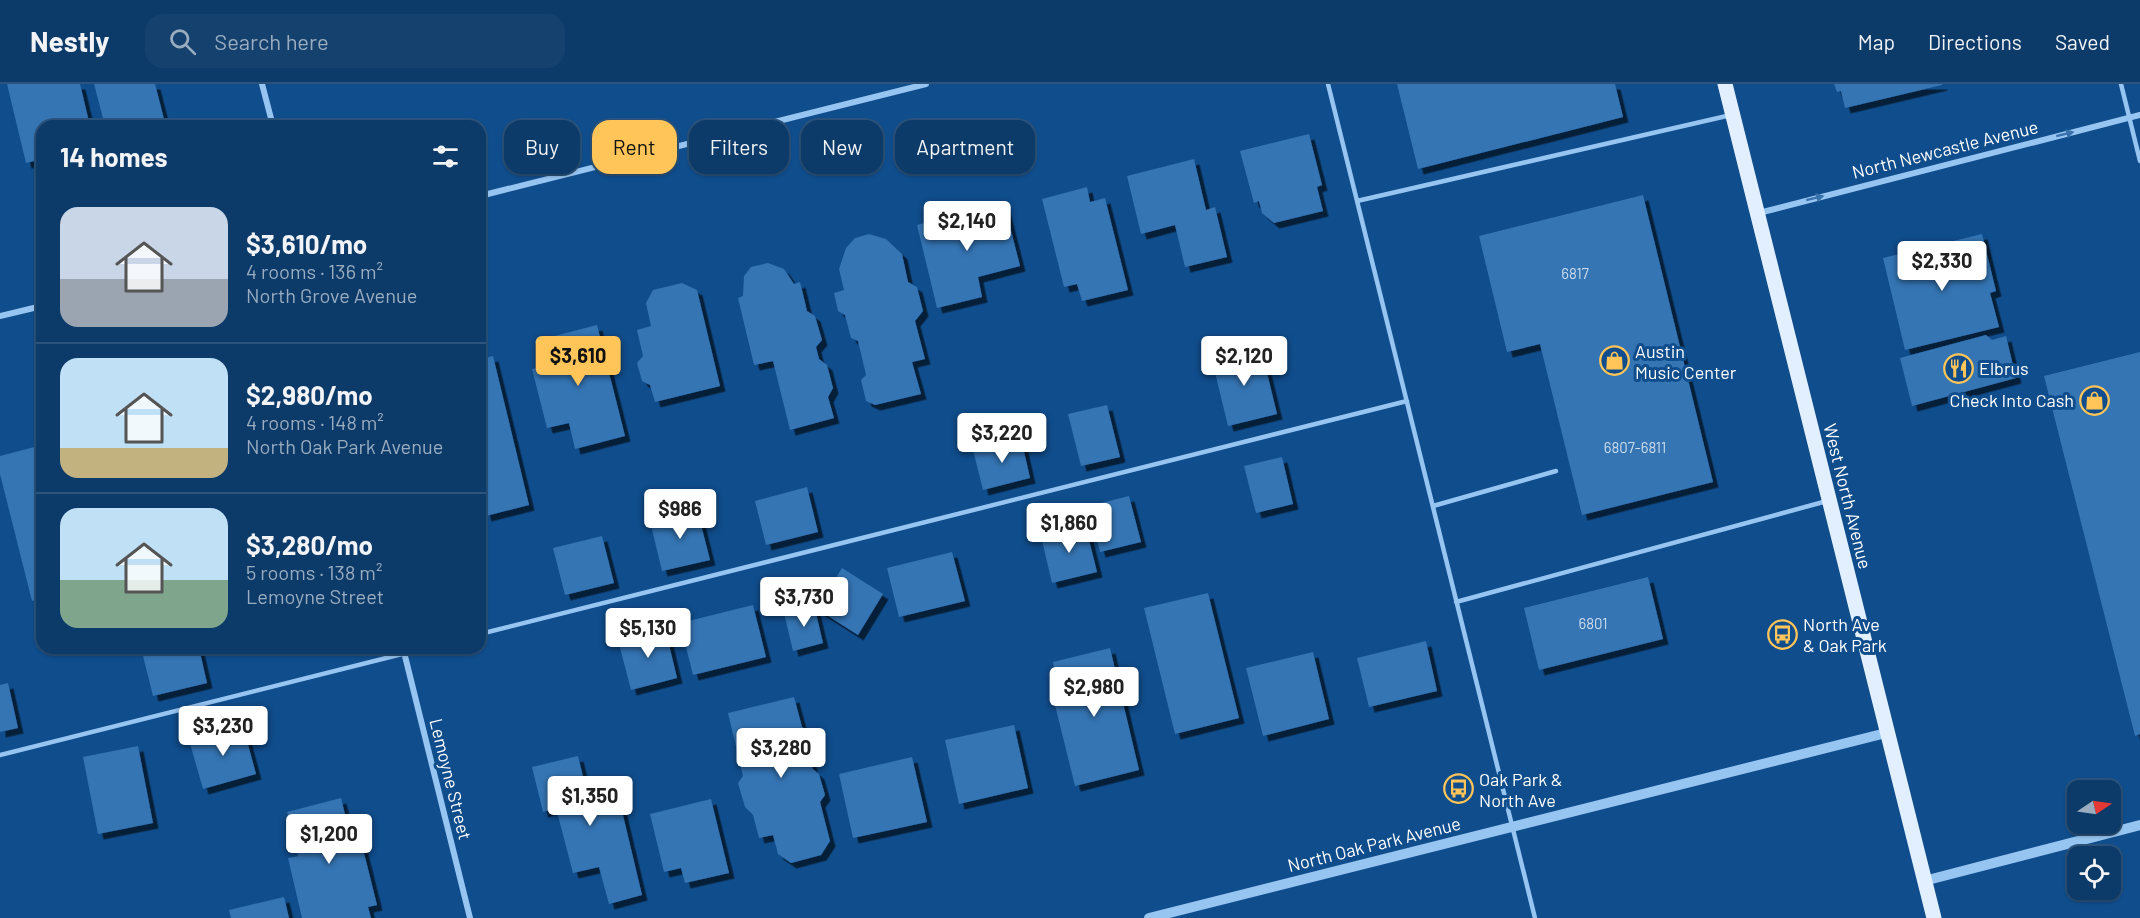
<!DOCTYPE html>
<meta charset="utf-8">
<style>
body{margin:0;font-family:Barlow,sans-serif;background:#15416f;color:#f1f3f6;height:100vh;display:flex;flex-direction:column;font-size:22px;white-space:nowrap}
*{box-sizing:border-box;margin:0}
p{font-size:20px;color:#9aadc0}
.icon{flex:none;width:33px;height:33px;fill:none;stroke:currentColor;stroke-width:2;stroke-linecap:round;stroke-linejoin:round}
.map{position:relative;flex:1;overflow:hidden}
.side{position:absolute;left:36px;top:36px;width:450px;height:534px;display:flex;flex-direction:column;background:#0c3a69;border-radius:18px;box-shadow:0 2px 4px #0004,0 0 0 2px #2c547d}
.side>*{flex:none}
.top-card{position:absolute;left:504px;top:36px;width:570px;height:54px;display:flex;gap:12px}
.needle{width:39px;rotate:77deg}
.controls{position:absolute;left:2067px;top:696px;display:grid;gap:12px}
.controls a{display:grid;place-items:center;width:54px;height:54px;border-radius:12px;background:#0c3a69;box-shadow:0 2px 4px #0004,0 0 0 2px #2c547d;font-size:30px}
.price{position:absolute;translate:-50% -51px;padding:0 14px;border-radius:6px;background:#fff;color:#222;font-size:20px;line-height:39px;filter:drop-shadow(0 2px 3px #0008)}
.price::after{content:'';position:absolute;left:50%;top:36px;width:18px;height:14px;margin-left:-9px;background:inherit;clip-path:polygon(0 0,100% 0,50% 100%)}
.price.active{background:#ffc558;color:#111}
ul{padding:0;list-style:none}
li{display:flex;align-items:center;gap:18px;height:150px;padding:0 24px}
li+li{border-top:2px solid #2c547d}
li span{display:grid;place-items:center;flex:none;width:168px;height:120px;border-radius:18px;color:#555}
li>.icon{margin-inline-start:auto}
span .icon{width:72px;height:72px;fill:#fffc;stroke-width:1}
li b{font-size:26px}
h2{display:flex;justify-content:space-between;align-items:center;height:72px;padding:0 24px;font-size:26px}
.chip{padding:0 21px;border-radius:18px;background:#0c3a69;box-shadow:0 2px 4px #0004,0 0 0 2px #2c547d;font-size:21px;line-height:54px}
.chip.active{background:#ffc558;color:#111}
header{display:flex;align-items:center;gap:36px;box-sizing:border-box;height:84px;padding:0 30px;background:#0c3a69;border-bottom:2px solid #2c547d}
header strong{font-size:28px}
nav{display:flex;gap:33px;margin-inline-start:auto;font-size:21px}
.search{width:420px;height:54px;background:#15416f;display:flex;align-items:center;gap:15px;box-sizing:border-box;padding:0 21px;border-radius:18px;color:#9aadc0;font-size:22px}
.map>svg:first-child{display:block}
.building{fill:#3474b4;filter:url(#shadow)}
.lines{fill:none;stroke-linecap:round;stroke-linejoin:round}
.service{stroke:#97c5f2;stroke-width:4.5}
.minor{stroke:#97c5f2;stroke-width:6}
.tertiary{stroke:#97c5f2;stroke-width:10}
.primary{stroke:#e2efff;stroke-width:15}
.oneway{fill:#3871ab}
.labels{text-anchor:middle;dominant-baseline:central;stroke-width:6;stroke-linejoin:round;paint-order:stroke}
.number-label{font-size:15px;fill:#ccdcec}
.street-label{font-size:18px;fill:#fff;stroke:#104d8c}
.poi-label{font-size:18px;fill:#fff;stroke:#104d8c;text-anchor:start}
</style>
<header>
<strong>Nestly</strong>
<div class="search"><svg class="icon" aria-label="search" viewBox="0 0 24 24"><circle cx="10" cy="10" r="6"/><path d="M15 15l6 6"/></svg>Search here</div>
<nav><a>Map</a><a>Directions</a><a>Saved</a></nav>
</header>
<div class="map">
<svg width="2140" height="834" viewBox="0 0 2140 834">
<defs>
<filter id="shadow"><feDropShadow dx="5.5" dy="5.5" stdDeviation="0" flood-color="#0009"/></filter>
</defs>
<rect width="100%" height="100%" fill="#104d8c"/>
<path class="building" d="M 7,0 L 80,0 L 90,42 L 42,42 L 42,75 L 26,79 Z
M 94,0 L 155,0 L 165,39 L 151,42 L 105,42 Z
M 1397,0 L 1615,0 L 1623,33 L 1418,85 Z
M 1834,0 L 1942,0 L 1942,1 L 1845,24 L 1841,7 L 1837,8 Z
M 1309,50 L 1322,101 L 1317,103 L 1323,127 L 1274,139 L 1262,129 L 1259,117 L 1254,119 L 1240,67 Z
M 1194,75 L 1206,126 L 1215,123 L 1227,173 L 1185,183 L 1175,141 L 1141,150 L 1127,92 Z
M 1087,103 L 1090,118 L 1105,114 L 1128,206 L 1082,217 L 1077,200 L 1064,203 L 1042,115 Z
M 1643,111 L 1713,398 L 1582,431 L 1540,260 L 1507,268 L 1479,152 Z
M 1004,119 L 1020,182 L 978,193 L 982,213 L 937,224 L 917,141 Z
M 869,150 L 886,155 L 902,170 L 908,198 L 917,203 L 923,227 L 915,237 L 925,275 L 912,278 L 921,310 L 875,321 L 866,317 L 861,296 L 866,291 L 858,257 L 851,254 L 845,231 L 838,227 L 834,209 L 844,206 L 839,185 L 846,164 L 855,154 Z
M 1982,150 L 1996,207 L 1990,209 L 1999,243 L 1905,266 L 1883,174 Z
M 768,179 L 784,185 L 794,200 L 800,198 L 807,227 L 815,232 L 822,256 L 816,263 L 819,275 L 827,281 L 833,304 L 828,313 L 834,334 L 790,346 L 773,277 L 754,281 L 738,214 L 743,212 L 744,192 L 751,183 Z
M 682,199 L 697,206 L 720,302 L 655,318 L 650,301 L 642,297 L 637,279 L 643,272 L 637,246 L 651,242 L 646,219 L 653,206 Z
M 597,241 L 625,352 L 575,365 L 569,339 L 547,344 L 532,285 L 542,283 L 535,257 Z
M 1986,251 L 1992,256 L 2006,252 L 2016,294 L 1912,322 L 1900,274 Z
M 1261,264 L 1277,330 L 1228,342 L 1212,276 Z
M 2140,268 L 2140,650 L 2135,652 L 2044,292 Z
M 493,272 L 529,421 L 486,432 L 480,409 L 480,275 Z
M 1107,321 L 1120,373 L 1081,382 L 1068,330 Z
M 1021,354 L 1030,394 L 983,406 L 973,366 Z
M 42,361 L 42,514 L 32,517 L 0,390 L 0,372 Z
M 1282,373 L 1293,420 L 1256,429 L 1244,382 Z
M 807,403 L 818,448 L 766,461 L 755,417 Z
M 1129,412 L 1141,458 L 1100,468 L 1089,422 Z
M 697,425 L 710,476 L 662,487 L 650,437 Z
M 1085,440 L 1097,488 L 1052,499 L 1041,452 Z
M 602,452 L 614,499 L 565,511 L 553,464 Z
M 952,468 L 965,517 L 899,533 L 887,484 Z
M 842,484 L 883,510 L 858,551 L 817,525 Z
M 1648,493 L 1663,555 L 1539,586 L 1524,524 Z
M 1208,509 L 1239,634 L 1175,650 L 1144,524 Z
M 753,521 L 766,573 L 693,591 L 680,539 Z
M 814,521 L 823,559 L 793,567 L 784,529 Z
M 665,544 L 677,594 L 631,606 L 618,556 Z
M 1426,557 L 1437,607 L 1369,623 L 1357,574 Z
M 141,564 L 199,564 L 207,599 L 153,612 Z
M 1110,564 L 1139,686 L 1075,702 L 1055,621 L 1063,620 L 1053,578 Z
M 1313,568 L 1329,635 L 1263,652 L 1246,584 Z
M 8,599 L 18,644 L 0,648 L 0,601 Z
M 794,613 L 802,643 L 809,648 L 814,666 L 810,674 L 813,685 L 819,690 L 825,711 L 820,718 L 830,757 L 821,771 L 791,779 L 778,770 L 773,751 L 759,754 L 753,731 L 745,723 L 738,699 L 743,692 L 728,629 Z
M 1014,641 L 1028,704 L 959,720 L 945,656 Z
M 243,642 L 256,690 L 203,705 L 189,656 Z
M 138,662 L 153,739 L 98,750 L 83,673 Z
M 578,672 L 587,709 L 616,702 L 642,811 L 609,820 L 599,783 L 573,789 L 556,724 L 543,728 L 532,683 Z
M 912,673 L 927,738 L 853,754 L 839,690 Z
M 341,714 L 352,759 L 361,757 L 377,821 L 368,823 L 371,834 L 302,834 L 288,774 L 298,772 L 287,728 Z
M 711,715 L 729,789 L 685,799 L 681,784 L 664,788 L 650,730 Z
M 284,813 L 289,834 L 231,834 L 229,826 Z"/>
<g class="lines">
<path class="service" d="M 1328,0 L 1535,834
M 2121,0 L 2140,77
M 1357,117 L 1731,31
M 1433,422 L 1556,387
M 1456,518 L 1827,417
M 480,550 L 1407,317
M 0,671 L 426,564"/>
<path class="minor" d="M 262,0 L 273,42
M 480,112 L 926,0
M 1759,129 L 2140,31
M 0,232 L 42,222
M 403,564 L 470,834"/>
<path class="tertiary" d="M 1924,797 L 2140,741
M 1149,834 L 1886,649"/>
<path class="primary" d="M 1725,0 L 1934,834"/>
</g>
<defs><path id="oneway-solid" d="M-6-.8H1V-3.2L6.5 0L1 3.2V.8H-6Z" transform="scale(1.5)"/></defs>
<g class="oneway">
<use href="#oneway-solid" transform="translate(2065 50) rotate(-14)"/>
<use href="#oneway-solid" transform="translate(1815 114) rotate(-14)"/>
</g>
<defs>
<symbol id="shop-ring" viewBox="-11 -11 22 22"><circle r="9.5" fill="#104d8c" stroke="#ffc558" stroke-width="1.5"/><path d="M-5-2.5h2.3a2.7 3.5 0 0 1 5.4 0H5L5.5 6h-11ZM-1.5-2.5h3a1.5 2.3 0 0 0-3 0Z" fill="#ffc558"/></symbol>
<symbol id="restaurant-ring" viewBox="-11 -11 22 22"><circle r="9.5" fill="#104d8c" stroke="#ffc558" stroke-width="1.5"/><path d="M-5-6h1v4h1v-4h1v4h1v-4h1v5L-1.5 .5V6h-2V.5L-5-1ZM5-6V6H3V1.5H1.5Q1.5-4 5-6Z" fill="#ffc558"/></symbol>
<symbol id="bus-ring" viewBox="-11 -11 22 22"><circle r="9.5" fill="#104d8c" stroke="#ffc558" stroke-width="1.5"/><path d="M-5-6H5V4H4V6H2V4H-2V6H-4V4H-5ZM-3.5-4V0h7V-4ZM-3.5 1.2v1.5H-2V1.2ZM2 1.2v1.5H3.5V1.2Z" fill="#ffc558"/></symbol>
</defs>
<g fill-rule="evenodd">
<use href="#shop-ring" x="1598" y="260" width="33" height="33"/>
<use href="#restaurant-ring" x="1942" y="268" width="33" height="33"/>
<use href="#shop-ring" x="2078" y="300" width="33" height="33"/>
<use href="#bus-ring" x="1766" y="534" width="33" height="33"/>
<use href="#bus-ring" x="1442" y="688" width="33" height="33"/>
</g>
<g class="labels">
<g class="number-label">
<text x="1575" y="189">6817</text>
<text x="1635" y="363">6807-6811</text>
<text x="1593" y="539">6801</text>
</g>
<g class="street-label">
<text transform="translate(1945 65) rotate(-14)">North Newcastle Avenue</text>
<text transform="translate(1848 412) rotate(76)">West North Avenue</text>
<text transform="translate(451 695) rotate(76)">Lemoyne Street</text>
<text transform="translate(1374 760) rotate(-14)">North Oak Park Avenue</text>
</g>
<g class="poi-label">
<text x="1635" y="267">Austin<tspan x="1635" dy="21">Music Center</tspan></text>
<text x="1979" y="284">Elbrus</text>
<text x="2074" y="316" text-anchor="end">Check Into Cash</text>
<text x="1803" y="540">North Ave<tspan x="1803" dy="21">&amp; Oak Park</tspan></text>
<text x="1479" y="695">Oak Park &amp;<tspan x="1479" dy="21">North Ave</tspan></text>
</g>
</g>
</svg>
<div class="controls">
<a><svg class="needle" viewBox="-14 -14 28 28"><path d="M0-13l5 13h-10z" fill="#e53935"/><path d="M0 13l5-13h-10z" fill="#9aadc0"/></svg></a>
<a><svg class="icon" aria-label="locate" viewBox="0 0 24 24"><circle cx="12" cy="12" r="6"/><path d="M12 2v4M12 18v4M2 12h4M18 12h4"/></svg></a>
</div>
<b class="price" style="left:967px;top:168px">$2,140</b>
<b class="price" style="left:1942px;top:208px">$2,330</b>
<b class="price active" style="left:578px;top:303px">$3,610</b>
<b class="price" style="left:1244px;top:303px">$2,120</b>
<b class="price" style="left:1002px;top:380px">$3,220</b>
<b class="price" style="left:680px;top:456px">$986</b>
<b class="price" style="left:1069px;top:470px">$1,860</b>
<b class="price" style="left:804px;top:544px">$3,730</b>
<b class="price" style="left:648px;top:575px">$5,130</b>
<b class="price" style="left:1094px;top:634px">$2,980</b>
<b class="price" style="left:223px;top:673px">$3,230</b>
<b class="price" style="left:781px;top:695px">$3,280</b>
<b class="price" style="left:590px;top:743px">$1,350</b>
<b class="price" style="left:329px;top:781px">$1,200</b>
<div class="top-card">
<a class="chip">Buy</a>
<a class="chip active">Rent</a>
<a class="chip">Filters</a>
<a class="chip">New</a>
<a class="chip">Apartment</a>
</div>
<section class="side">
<h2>14 homes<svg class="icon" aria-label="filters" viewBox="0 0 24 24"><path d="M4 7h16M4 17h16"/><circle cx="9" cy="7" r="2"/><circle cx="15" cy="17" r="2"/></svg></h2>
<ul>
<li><span style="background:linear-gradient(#c9d6e8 60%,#9aa5b1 0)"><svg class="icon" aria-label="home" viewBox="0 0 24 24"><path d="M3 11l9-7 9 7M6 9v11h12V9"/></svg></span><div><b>$3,610/mo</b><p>4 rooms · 136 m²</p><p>North Grove Avenue</p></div></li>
<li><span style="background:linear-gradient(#bfe0f5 75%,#c2b280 0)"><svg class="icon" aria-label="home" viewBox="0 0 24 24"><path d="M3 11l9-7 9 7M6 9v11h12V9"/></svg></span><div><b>$2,980/mo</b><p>4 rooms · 148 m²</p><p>North Oak Park Avenue</p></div></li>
<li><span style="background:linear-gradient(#bfe0f5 60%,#7fa58c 0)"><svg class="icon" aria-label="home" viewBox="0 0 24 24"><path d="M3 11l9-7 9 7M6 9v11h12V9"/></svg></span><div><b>$3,280/mo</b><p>5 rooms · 138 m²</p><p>Lemoyne Street</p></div></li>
</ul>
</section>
</div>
